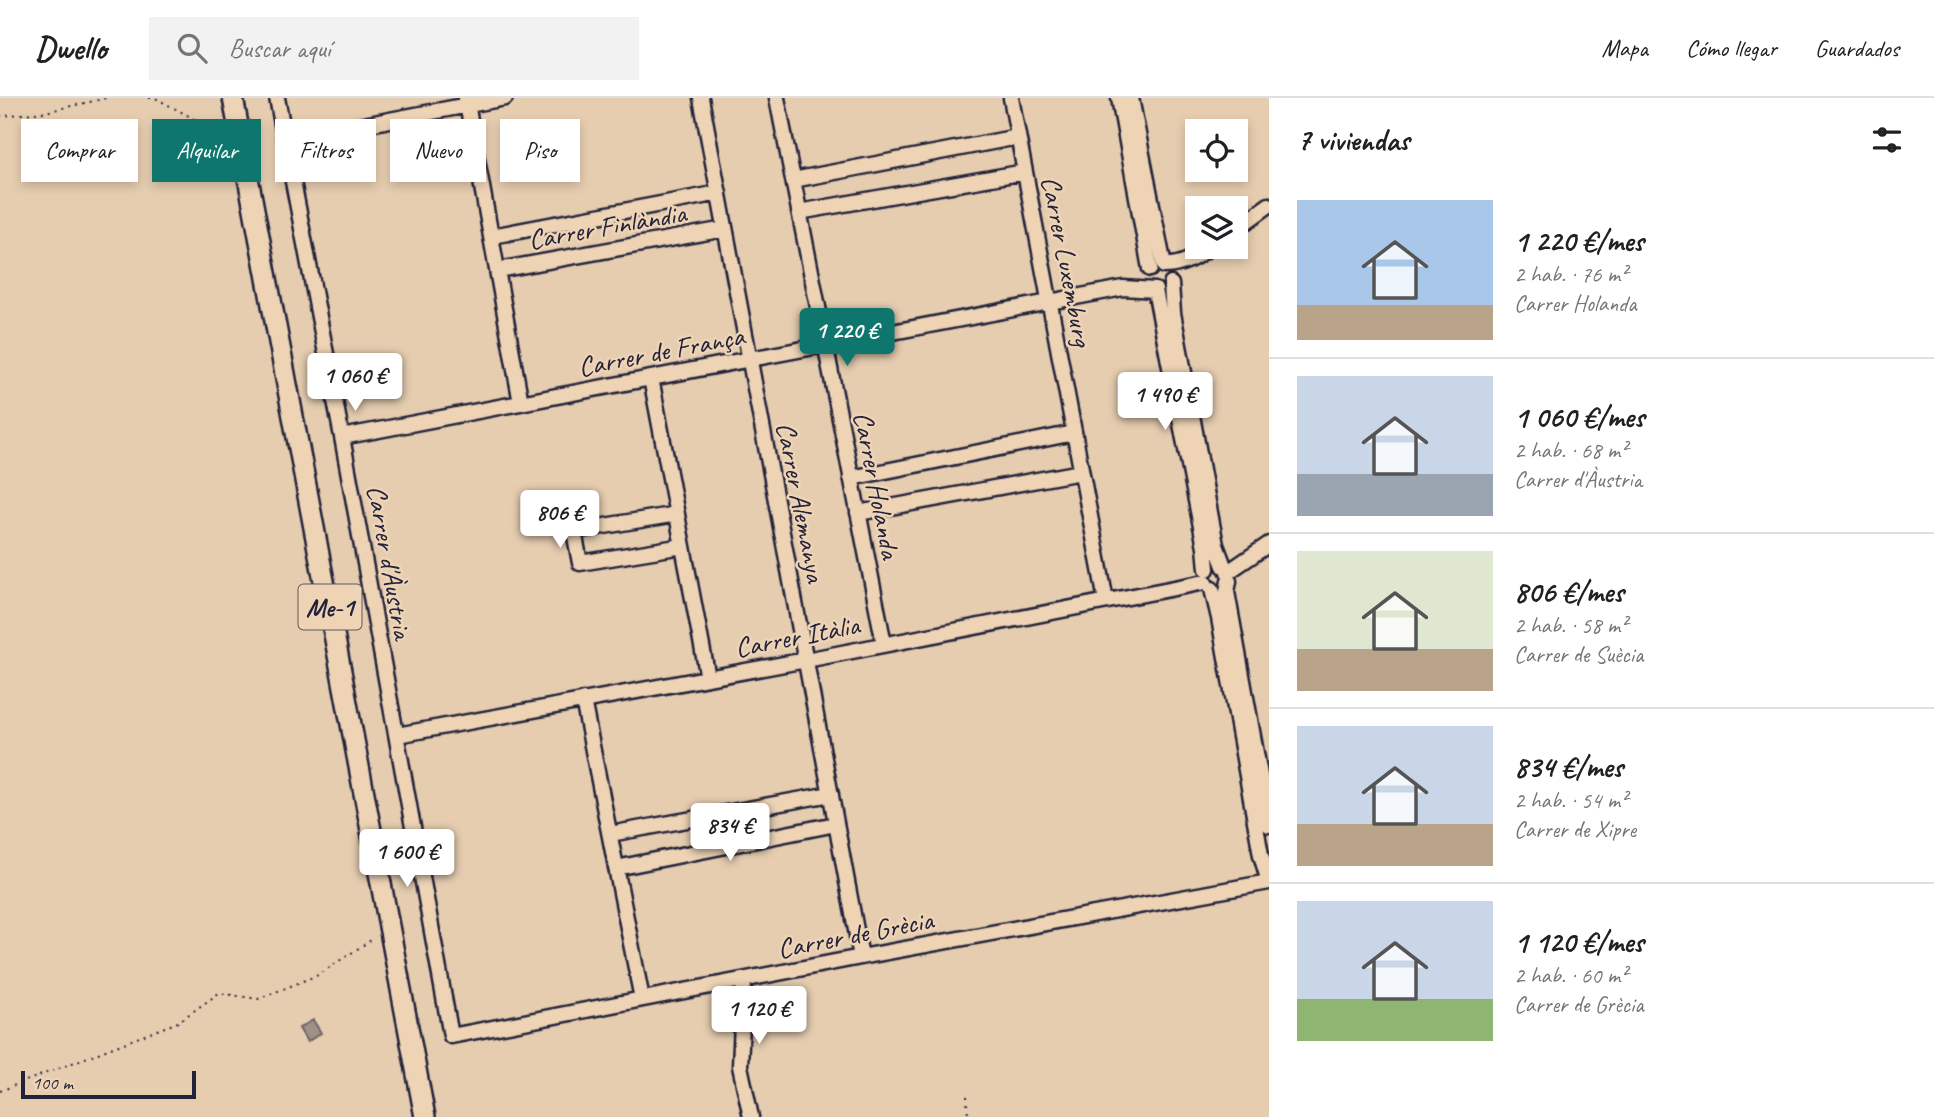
<!DOCTYPE html>
<html lang="es">
<meta charset="utf-8">
<style>
body{margin:0;font-family:Caveat,sans-serif;background:#f2f2f2;color:#202124;height:100vh;display:flex;flex-direction:column;font-size:26px;white-space:nowrap}
*{box-sizing:border-box;margin:0}
p{font-size:23px;color:#757577}
.icon{flex:none;width:38px;height:38px;fill:none;stroke:currentColor;stroke-width:2;stroke-linecap:round;stroke-linejoin:round}
.map{position:relative;flex:1;overflow:hidden}
.panel{display:flex;flex-direction:column;background:#fff;width:665px}
.panel>*{flex:none}
.top-card{position:absolute;left:21px;top:21px;width:665px;height:63px;display:flex;gap:14px}
.buttons{position:absolute;left:1185px;top:21px;display:grid;gap:14px}
.buttons a{display:grid;place-items:center;width:63px;height:63px;border-radius:0px;background:#fff;box-shadow:0 4px 10px #0003;font-size:35px}
.scale{position:absolute;left:21px;bottom:18px;width:175px;box-sizing:border-box;padding-left:7px;border:4px solid #22223b;border-top:0;font-size:19px;line-height:24px;white-space:nowrap;color:#22223b;-webkit-text-stroke:5px #eed4b5;paint-order:stroke}
.price{position:absolute;translate:-50% -60px;padding:0 16px;border-radius:7px;background:#fff;color:#222;font-size:23px;line-height:46px;filter:drop-shadow(0 2px 4px #0008)}
.price::after{content:'';position:absolute;left:50%;top:42px;width:21px;height:16px;margin-left:-10px;background:inherit;clip-path:polygon(0 0,100% 0,50% 100%)}
.price.selected{background:#0f766e;color:#fff}
ul{padding:0;list-style:none}
li{display:flex;align-items:center;gap:21px;height:175px;padding:0 28px}
li+li{border-top:2px solid #e0e0e0}
li span{display:grid;place-items:center;flex:none;width:196px;height:140px;border-radius:0px;color:#555}
li>.icon{margin-inline-start:auto}
span .icon{width:84px;height:84px;fill:#fffc;stroke-width:1}
li b{font-size:30px}
h2{display:flex;justify-content:space-between;align-items:center;height:84px;padding:0 28px;font-size:30px}
.tag{padding:0 24px;border-radius:0px;background:#fff;box-shadow:0 4px 10px #0003;font-size:24px;line-height:63px}
.tag.selected{background:#0f766e;color:#fff}
header{display:flex;align-items:center;gap:42px;box-sizing:border-box;height:98px;padding:0 35px;background:#fff;border-bottom:2px solid #e0e0e0}
header strong{font-size:33px}
nav{display:flex;gap:38px;margin-inline-start:auto;font-size:24px}
.search{width:490px;height:63px;background:#f2f2f2;display:flex;align-items:center;gap:18px;box-sizing:border-box;padding:0 24px;border-radius:0px;color:#757577;font-size:26px}
main{display:flex;flex:1;min-height:0}
.map>svg:first-child{display:block}
.water{fill:#a09186;stroke:#6e6568;stroke-width:2}
.lines{fill:none;stroke-linecap:round;stroke-linejoin:round}
.minor-casing{stroke:#22223b;stroke-width:19}
.major-casing{stroke:#22223b;stroke-width:24}
.path{stroke:#22223b;stroke-width:2;stroke-dasharray:2 5;stroke-linecap:butt}
.minor{stroke:#eed4b5;stroke-width:14}
.major{stroke:#eed4b5;stroke-width:19}
.labels{text-anchor:middle;dominant-baseline:central;stroke-width:5;stroke-linejoin:round;paint-order:stroke}
.shield{fill:#eed4b5;stroke:#5f5760;stroke-width:2}
.shield-label{font-size:26px;font-weight:bold;fill:#22223b}
.street-label{font-size:28px;fill:#22223b;stroke:#eed4b5}
</style>
<header>
<strong>Dwello</strong>
<div class="search"><svg class="icon" aria-label="search" viewBox="0 0 24 24"><circle cx="10" cy="10" r="6"/><path d="M15 15l6 6"/></svg>Buscar aquí</div>
<nav><a>Mapa</a><a>Cómo llegar</a><a>Guardados</a></nav>
</header>
<main>
<div class="map">
<svg width="1269" height="1019" viewBox="0 0 1269 1019">
<rect width="100%" height="100%" fill="#e6cdb0"/>
<filter id="ink" filterUnits="userSpaceOnUse"><feTurbulence type="fractalNoise" baseFrequency=".0143" numOctaves="2"/><feDisplacementMap in="SourceGraphic" scale="14" xChannelSelector="R" yChannelSelector="G"/><feConvolveMatrix kernelMatrix="1 2 1 2 8 2 1 2 1" color-interpolation-filters="sRGB"/></filter>
<g filter="url(#ink)">
<path class="water" d="M 313,922 L 321,935 L 307,944 L 299,930 Z"/>
<g class="lines">
<defs>
<path id="minor" d="M 277,0 L 342,339 L 451,938 L 861,859 L 1269,784
M 466,0 L 521,305
M 701,0 L 861,859
M 777,0 L 884,546
M 1011,0 L 1106,503
M 1119,0 L 1150,171
M 1131,0 L 1164,168 C 1183,167 1195,160 1210,149
M 285,42 L 505,0
M 793,82 L 1018,39
M 799,114 L 1025,74
M 1236,131 L 1269,107
M 492,138 L 719,95
M 498,172 L 725,131
M 1171,186 L 1173,215 L 1216,447 L 1224,468
M 651,280 L 708,580
M 342,339 L 1123,190 L 1155,192 L 1205,449 L 1207,471
M 851,380 L 1074,335
M 858,415 L 1081,374
M 677,416 L 574,433 L 580,465 L 683,448
M 1228,474 L 1269,446
M 1229,483 L 1227,494 L 1269,727
M 1212,491 L 1219,520 L 1261,757 L 1269,784
M 583,602 L 642,901
M 397,637 L 806,562 L 1205,484
M 610,736 L 831,696
M 616,770 L 836,726
M 744,883 L 740,968 L 751,1019"/>
<path id="major" d="M 233,0 L 425,1019"/>
</defs>
<use href="#minor" class="minor-casing"/>
<use href="#major" class="major-casing"/>
<path class="path" d="M 149,0 L 155,0 L 189,18 L 225,40
M 0,18 L 45,14 L 107,0
M 0,993 L 178,924 L 219,895 L 258,901 L 318,877 L 374,840
M 967,998 L 968,1019"/>
<use href="#minor" class="minor"/>
<use href="#major" class="major"/>
</g>
</g>
<g class="labels">
<rect class="shield" x="298.5" y="486.5" width="63" height="45" rx="5"/>
<g class="shield-label">
<text x="330" y="509">Me-1</text>
</g>
<g class="street-label">
<text transform="translate(607 128) rotate(-10)">Carrer Finlàndia</text>
<text transform="translate(1067 163) rotate(79)">Carrer Luxemburg</text>
<text transform="translate(661 253) rotate(-11)">Carrer de França</text>
<text transform="translate(877 387) rotate(79)">Carrer Holanda</text>
<text transform="translate(801 404) rotate(79)">Carrer Alemanya</text>
<text transform="translate(390 464) rotate(80)">Carrer d'Àustria</text>
<text transform="translate(797 538) rotate(-11)">Carrer Itàlia</text>
<text transform="translate(855 836) rotate(-11)">Carrer de Grècia</text>
</g>
</g>
</svg>
<div class="buttons">
<a><svg class="icon" aria-label="locate" viewBox="0 0 24 24"><circle cx="12" cy="12" r="6"/><path d="M12 2v4M12 18v4M2 12h4M18 12h4"/></svg></a>
<a><svg class="icon" aria-label="layers" viewBox="0 0 24 24"><path d="M12 4l9 5-9 5-9-5zM3 14l9 5 9-5"/></svg></a>
</div>
<div class="scale">100 m</div>
<b class="price selected" style="left:847px;top:270px">1 220 €</b>
<b class="price" style="left:355px;top:315px">1 060 €</b>
<b class="price" style="left:1165px;top:334px">1 490 €</b>
<b class="price" style="left:560px;top:452px">806 €</b>
<b class="price" style="left:730px;top:765px">834 €</b>
<b class="price" style="left:407px;top:791px">1 600 €</b>
<b class="price" style="left:759px;top:948px">1 120 €</b>
<div class="top-card">
<a class="tag">Comprar</a>
<a class="tag selected">Alquilar</a>
<a class="tag">Filtros</a>
<a class="tag">Nuevo</a>
<a class="tag">Piso</a>
</div>
</div>
<section class="panel">
<h2>7 viviendas<svg class="icon" aria-label="filters" viewBox="0 0 24 24"><path d="M4 7h16M4 17h16"/><circle cx="9" cy="7" r="2"/><circle cx="15" cy="17" r="2"/></svg></h2>
<ul>
<li><span style="background:linear-gradient(#a9c7e8 75%,#b9a48a 0)"><svg class="icon" aria-label="home" viewBox="0 0 24 24"><path d="M3 11l9-7 9 7M6 9v11h12V9"/></svg></span><div><b>1 220 €/mes</b><p>2 hab. · 76 m²</p><p>Carrer Holanda</p></div></li>
<li><span style="background:linear-gradient(#c9d6e8 70%,#9aa5b1 0)"><svg class="icon" aria-label="home" viewBox="0 0 24 24"><path d="M3 11l9-7 9 7M6 9v11h12V9"/></svg></span><div><b>1 060 €/mes</b><p>2 hab. · 68 m²</p><p>Carrer d'Àustria</p></div></li>
<li><span style="background:linear-gradient(#dfe7d0 70%,#b9a48a 0)"><svg class="icon" aria-label="home" viewBox="0 0 24 24"><path d="M3 11l9-7 9 7M6 9v11h12V9"/></svg></span><div><b>806 €/mes</b><p>2 hab. · 58 m²</p><p>Carrer de Suècia</p></div></li>
<li><span style="background:linear-gradient(#c9d6e8 70%,#b9a48a 0)"><svg class="icon" aria-label="home" viewBox="0 0 24 24"><path d="M3 11l9-7 9 7M6 9v11h12V9"/></svg></span><div><b>834 €/mes</b><p>2 hab. · 54 m²</p><p>Carrer de Xipre</p></div></li>
<li><span style="background:linear-gradient(#c9d6e8 70%,#8fb573 0)"><svg class="icon" aria-label="home" viewBox="0 0 24 24"><path d="M3 11l9-7 9 7M6 9v11h12V9"/></svg></span><div><b>1 120 €/mes</b><p>2 hab. · 60 m²</p><p>Carrer de Grècia</p></div></li>
</ul>
</section>
</main>
